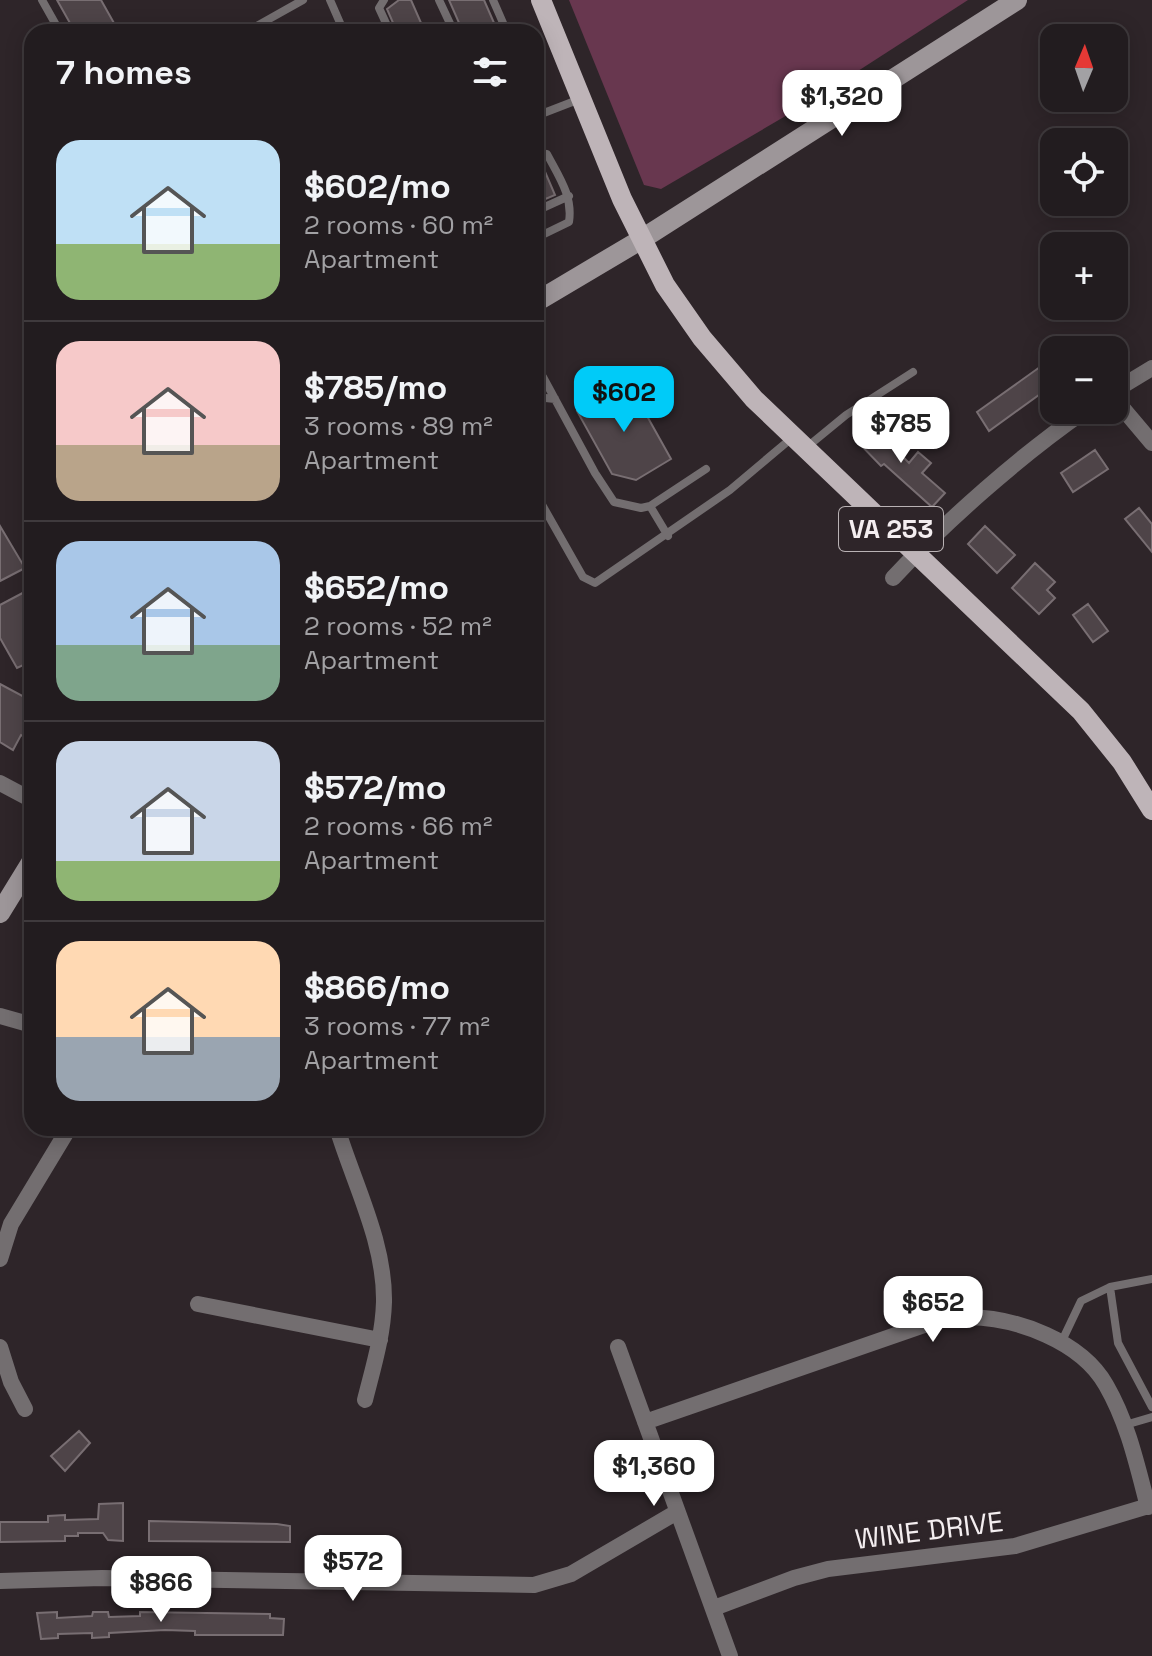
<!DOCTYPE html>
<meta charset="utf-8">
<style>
body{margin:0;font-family:"Space Grotesk",sans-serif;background:#2a2528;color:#f1f3f6;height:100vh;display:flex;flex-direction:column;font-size:30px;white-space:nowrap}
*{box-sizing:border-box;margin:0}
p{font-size:26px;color:#a2a1a4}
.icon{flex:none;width:44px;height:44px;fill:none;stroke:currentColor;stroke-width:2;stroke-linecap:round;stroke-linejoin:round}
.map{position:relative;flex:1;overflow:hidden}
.sheet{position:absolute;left:24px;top:24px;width:520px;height:1112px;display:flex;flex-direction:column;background:#221c1f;border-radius:24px;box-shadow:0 4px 20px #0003,0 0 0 2px #3f3a3d}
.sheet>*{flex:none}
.needle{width:52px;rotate:2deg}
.controls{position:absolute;left:1040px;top:24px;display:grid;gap:16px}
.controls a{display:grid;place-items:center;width:88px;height:88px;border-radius:16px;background:#221c1f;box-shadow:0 4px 20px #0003,0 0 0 2px #3f3a3d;font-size:40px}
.price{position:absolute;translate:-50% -68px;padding:0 18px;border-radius:16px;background:#fff;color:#222;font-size:26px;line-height:52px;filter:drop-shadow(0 2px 4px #0008)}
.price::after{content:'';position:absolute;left:50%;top:48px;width:24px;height:18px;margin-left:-12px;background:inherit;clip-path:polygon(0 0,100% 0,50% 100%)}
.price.on{background:#00cbf8;color:#111}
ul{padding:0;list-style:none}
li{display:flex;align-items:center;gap:24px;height:200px;padding:0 32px}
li+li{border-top:2px solid #3f3a3d}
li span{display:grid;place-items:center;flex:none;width:224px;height:160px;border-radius:24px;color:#555}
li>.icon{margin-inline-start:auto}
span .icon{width:96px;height:96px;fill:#fffc;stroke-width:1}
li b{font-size:34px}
h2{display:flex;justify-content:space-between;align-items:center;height:96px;padding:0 32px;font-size:34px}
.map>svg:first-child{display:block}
.green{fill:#68374f}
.building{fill:#4e4448;stroke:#786e72;stroke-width:2}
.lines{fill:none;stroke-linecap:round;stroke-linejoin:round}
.service{stroke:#736e70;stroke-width:8}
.minor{stroke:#736e70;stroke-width:16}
.secondary{stroke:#9d9699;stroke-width:20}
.primary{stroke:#beb4b8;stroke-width:20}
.labels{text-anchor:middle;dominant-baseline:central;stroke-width:6;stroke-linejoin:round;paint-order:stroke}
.shield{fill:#2e2529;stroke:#b9b2b4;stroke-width:2}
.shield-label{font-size:26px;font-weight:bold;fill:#f4eef0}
.street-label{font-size:28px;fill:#f4eef0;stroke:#2e2529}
</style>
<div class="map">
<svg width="1152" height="1656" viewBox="0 0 1152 1656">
<rect width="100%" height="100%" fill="#2e2529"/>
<path class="green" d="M 569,0 L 968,0 L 813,100 L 661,189 L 644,185 Z"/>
<path class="building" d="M 57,0 L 101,0 L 119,32 L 75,32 Z
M 399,0 L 411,0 L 425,32 L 397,32 L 387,9 Z
M 449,0 L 484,0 L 498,32 L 463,32 Z
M 536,160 L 540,160 L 555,195 L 536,203 Z
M 1054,357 L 1054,384 L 989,431 L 977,412 Z
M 628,382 L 671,459 L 636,480 L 612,474 L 577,411 Z
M 871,424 L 909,463 L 918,452 L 931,463 L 922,473 L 945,493 L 932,507 L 884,464 L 881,466 L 855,439 Z
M 1095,450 L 1108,469 L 1073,492 L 1061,473 Z
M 1139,508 L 1152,524 L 1152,552 L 1125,519 Z
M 0,526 L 25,568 L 0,581 Z
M 985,526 L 1015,555 L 997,573 L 968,544 Z
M 1035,563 L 1055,582 L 1047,590 L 1055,598 L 1039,614 L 1012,588 Z
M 32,588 L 32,661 L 17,668 L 0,638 L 0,605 Z
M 1088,604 L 1108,631 L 1093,642 L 1073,615 Z
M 0,684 L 32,701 L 32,741 L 21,735 L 13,750 L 0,742 Z
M 79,1431 L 90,1443 L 65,1471 L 51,1456 Z
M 123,1503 L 123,1541 L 108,1540 L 103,1533 L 78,1533 L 78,1536 L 65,1536 L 65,1541 L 0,1542 L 0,1522 L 48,1522 L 48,1516 L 65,1515 L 65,1520 L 98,1519 L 99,1504 Z
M 149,1521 L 277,1524 L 290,1526 L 290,1542 L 149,1541 Z
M 57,1612 L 57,1618 L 92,1616 L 93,1612 L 108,1612 L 109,1617 L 140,1616 L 140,1612 L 270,1614 L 270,1618 L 284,1619 L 283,1635 L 195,1635 L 195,1631 L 165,1630 L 109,1633 L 109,1637 L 92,1638 L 92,1633 L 58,1634 L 58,1638 L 41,1639 L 37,1613 Z"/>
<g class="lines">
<path class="service" d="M 42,0 L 60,32
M 330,0 L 344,32
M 384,0 L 379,8 L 390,32
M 439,0 L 454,32
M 493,0 L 507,32
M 246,32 L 303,0
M 536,116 L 580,99
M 536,153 L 547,154 C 559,177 573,196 569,222 L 536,238
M 536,211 L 569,196
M 543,377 L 595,473 L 614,502 L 641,508 L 650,506 L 706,469
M 536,397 L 555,399
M 807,447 L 846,415 L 913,372
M 536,494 L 583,577 L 595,583 L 730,490 L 793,437
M 650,506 L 668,536
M 1110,1287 L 1118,1343 L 1152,1407
M 1061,1343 L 1081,1301 L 1110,1287 L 1152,1279
M 1125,1425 L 1152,1417"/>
<path class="minor" d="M 1114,391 L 1152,368
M 1114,398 L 1152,443
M 893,578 C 946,521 1021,455 1086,410
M 0,783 L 32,800
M 0,1016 L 32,1025
M 337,1128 C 354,1184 385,1242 384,1302 C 383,1336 373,1368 365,1400
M 0,1259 L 11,1224 L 69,1128
M 198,1304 L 380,1340
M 0,1347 L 11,1382 L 25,1409
M 618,1347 L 730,1656
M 645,1422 L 933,1322 C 944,1320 957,1316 969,1317 C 1017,1318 1081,1341 1106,1385 C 1128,1423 1137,1465 1148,1507
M 0,1581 L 102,1578 L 534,1585 L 571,1574 L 677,1512
M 714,1608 L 794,1578 L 828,1569 L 1015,1546 L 1152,1505"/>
<path class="secondary" d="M 536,302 L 642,239 L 1017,0
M 0,913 L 32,861"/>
<path class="primary" d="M 541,0 L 622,199 L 665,285 L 702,338 L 754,399 L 1081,711 L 1122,762 L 1152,810"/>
</g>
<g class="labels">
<rect class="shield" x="839" y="507" width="104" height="44" rx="6"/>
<g class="shield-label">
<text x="891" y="529">VA 253</text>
</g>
<g class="street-label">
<text transform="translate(929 1530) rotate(-7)">WINE DRIVE</text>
</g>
</g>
</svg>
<div class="controls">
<a><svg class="needle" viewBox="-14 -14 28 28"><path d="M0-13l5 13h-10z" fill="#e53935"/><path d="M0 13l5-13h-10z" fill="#a2a1a4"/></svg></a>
<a><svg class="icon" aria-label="locate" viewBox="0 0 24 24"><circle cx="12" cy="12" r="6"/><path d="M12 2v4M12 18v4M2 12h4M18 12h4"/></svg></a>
<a>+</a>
<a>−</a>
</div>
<b class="price" style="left:842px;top:138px">$1,320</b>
<b class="price on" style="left:624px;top:434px">$602</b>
<b class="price" style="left:901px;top:465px">$785</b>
<b class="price" style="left:933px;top:1344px">$652</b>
<b class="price" style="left:654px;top:1508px">$1,360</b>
<b class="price" style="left:353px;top:1603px">$572</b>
<b class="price" style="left:161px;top:1624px">$866</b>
<section class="sheet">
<h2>7 homes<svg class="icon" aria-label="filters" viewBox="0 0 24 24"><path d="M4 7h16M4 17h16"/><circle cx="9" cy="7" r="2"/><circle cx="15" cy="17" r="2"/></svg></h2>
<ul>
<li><span style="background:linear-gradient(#bfe0f5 65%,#8fb573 0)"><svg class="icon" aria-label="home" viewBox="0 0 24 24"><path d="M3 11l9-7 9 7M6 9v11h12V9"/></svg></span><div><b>$602/mo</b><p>2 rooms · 60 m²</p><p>Apartment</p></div></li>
<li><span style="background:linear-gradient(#f6c9c9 65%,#b9a48a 0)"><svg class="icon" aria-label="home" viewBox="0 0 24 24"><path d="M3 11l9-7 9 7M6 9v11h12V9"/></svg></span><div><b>$785/mo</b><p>3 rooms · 89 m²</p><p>Apartment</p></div></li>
<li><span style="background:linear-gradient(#a9c7e8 65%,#7fa58c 0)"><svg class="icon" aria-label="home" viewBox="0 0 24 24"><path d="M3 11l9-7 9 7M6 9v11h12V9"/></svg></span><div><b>$652/mo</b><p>2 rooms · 52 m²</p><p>Apartment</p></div></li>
<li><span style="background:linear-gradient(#c9d6e8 75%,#8fb573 0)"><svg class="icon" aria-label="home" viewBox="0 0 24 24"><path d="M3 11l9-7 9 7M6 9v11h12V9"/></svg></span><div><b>$572/mo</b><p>2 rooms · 66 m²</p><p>Apartment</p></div></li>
<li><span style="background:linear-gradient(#ffd9b3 60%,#9aa5b1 0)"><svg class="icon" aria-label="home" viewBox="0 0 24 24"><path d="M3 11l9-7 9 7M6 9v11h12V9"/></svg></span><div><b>$866/mo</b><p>3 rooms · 77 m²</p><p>Apartment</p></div></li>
</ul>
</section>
</div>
